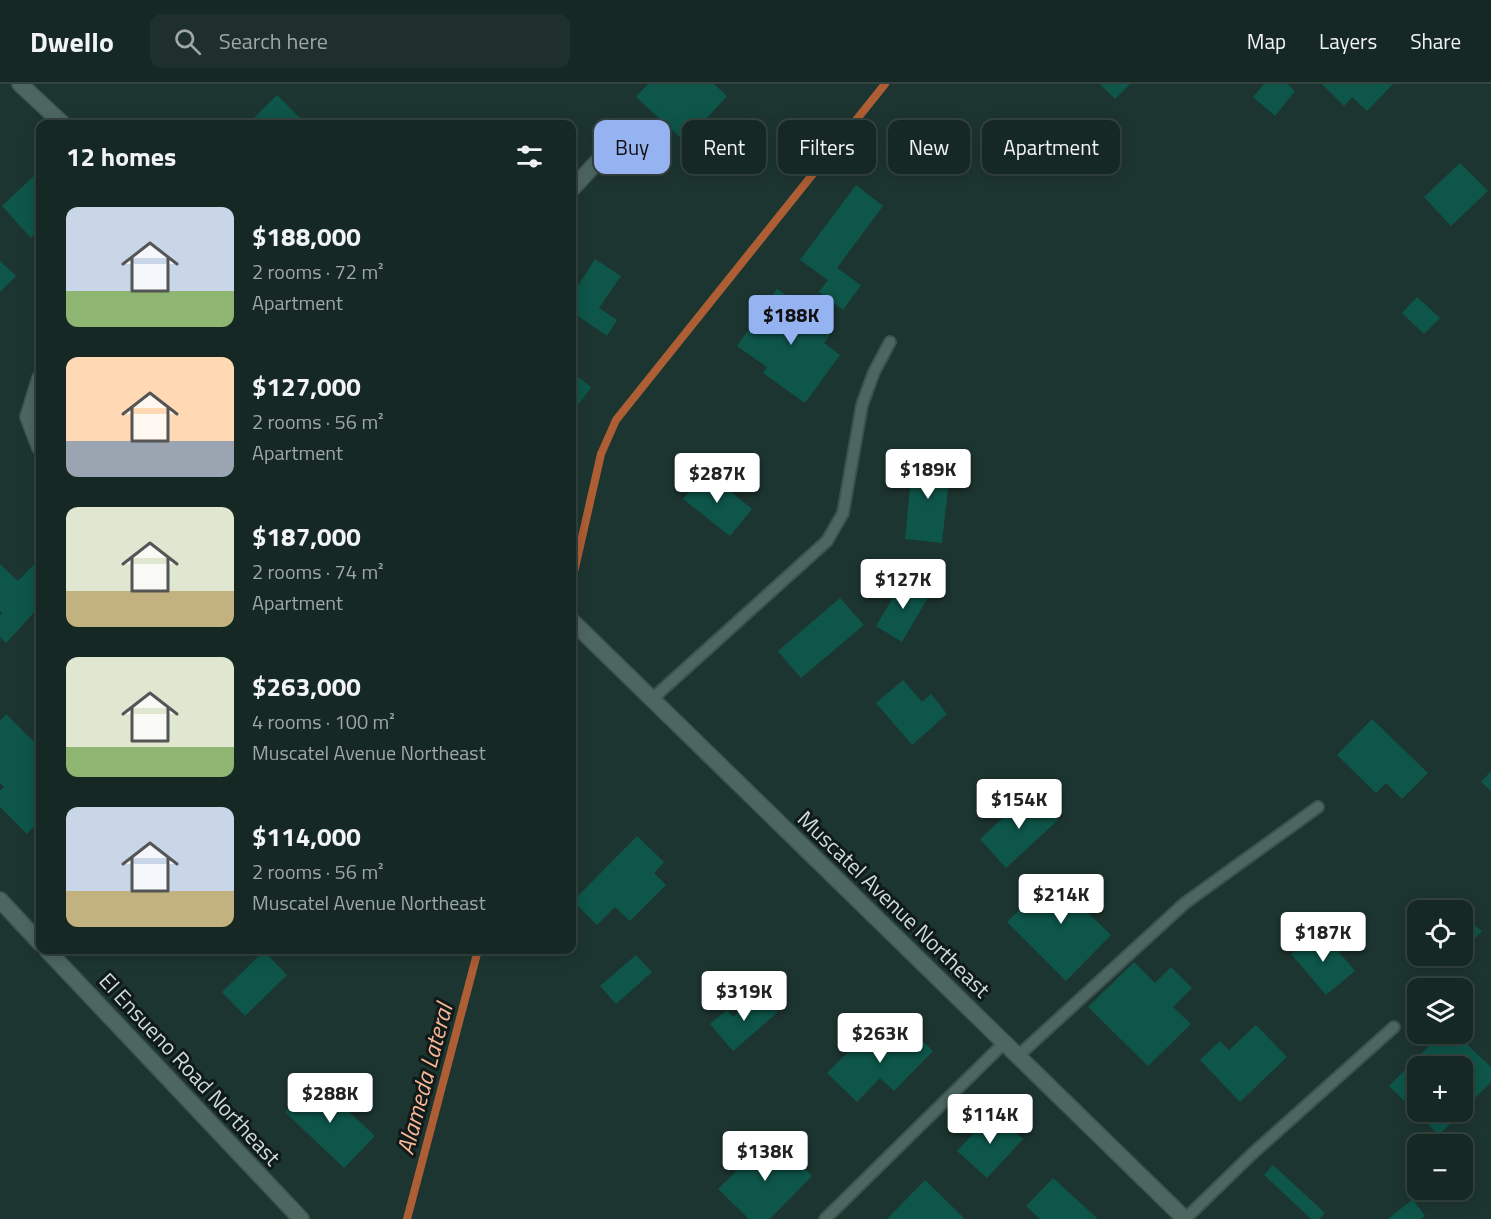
<!DOCTYPE html>
<meta charset="utf-8">
<style>
body{margin:0;font-family:"Titillium Web",sans-serif;background:#1f302c;color:#f1f3f6;height:100vh;display:flex;flex-direction:column;font-size:22px;white-space:nowrap}
*{box-sizing:border-box;margin:0}
p{font-size:20px;color:#9ea6a6}
.icon{flex:none;width:33px;height:33px;fill:none;stroke:currentColor;stroke-width:2;stroke-linecap:round;stroke-linejoin:round}
.map{position:relative;flex:1;overflow:hidden}
.sheet{position:absolute;left:36px;top:36px;width:540px;height:834px;display:flex;flex-direction:column;background:#162824;border-radius:12px;box-shadow:0 3px 15px #0003,0 0 0 2px #354441}
.sheet>*{flex:none}
.hud{position:absolute;left:594px;top:36px;width:570px;height:54px;display:flex;gap:12px}
.buttons{position:absolute;left:1407px;top:816px;display:grid;gap:12px}
.buttons a{display:grid;place-items:center;width:66px;height:66px;border-radius:12px;background:#162824;box-shadow:0 3px 15px #0003,0 0 0 2px #354441;font-size:30px}
.price{position:absolute;translate:-50% -51px;padding:0 14px;border-radius:6px;background:#fff;color:#222;font-size:20px;line-height:39px;filter:drop-shadow(0 2px 3px #0008)}
.price::after{content:'';position:absolute;left:50%;top:36px;width:18px;height:14px;margin-left:-9px;background:inherit;clip-path:polygon(0 0,100% 0,50% 100%)}
.price.on{background:#95b2f1;color:#111}
ul{padding:0;list-style:none}
li{display:flex;align-items:center;gap:18px;height:150px;padding:0 30px}
li span{display:grid;place-items:center;flex:none;width:168px;height:120px;border-radius:12px;color:#555}
li>.icon{margin-inline-start:auto}
span .icon{width:72px;height:72px;fill:#fffc;stroke-width:1}
li b{font-size:26px}
h2{display:flex;justify-content:space-between;align-items:center;height:72px;padding:0 30px;font-size:26px}
.pill{padding:0 21px;border-radius:12px;background:#162824;box-shadow:0 3px 15px #0003,0 0 0 2px #354441;font-size:21px;line-height:54px}
.pill.on{background:#95b2f1;color:#111}
header{display:flex;align-items:center;gap:36px;box-sizing:border-box;height:84px;padding:0 30px;background:#162824;border-bottom:2px solid #354441}
header strong{font-size:28px}
nav{display:flex;gap:33px;margin-inline-start:auto;font-size:21px}
.search{width:420px;height:54px;background:#1f302c;display:flex;align-items:center;gap:15px;box-sizing:border-box;padding:0 21px;border-radius:12px;color:#9ea6a6;font-size:22px}
.map>svg:first-child{display:block}
.lines{fill:none;stroke-linecap:round;stroke-linejoin:round}
.stream{stroke:#ad5e35;stroke-width:8}
.building{fill:#0e564a}
.lane-casing{stroke:#3d524e;stroke-width:14}
.street-casing{stroke:#3d524e;stroke-width:18}
.lane{stroke:#4d6760;stroke-width:10}
.street{stroke:#4d6760;stroke-width:15}
.labels{text-anchor:middle;dominant-baseline:central;stroke-width:6;stroke-linejoin:round;paint-order:stroke}
.street-label{font-size:22px;fill:#cedcd9;stroke:#101a18}
.water-label{font-size:24px;font-style:italic;fill:#f9b797;stroke:#101a18}
</style>
<header>
<strong>Dwello</strong>
<div class="search"><svg class="icon" aria-label="search" viewBox="0 0 24 24"><circle cx="10" cy="10" r="6"/><path d="M15 15l6 6"/></svg>Search here</div>
<nav><a>Map</a><a>Layers</a><a>Share</a></nav>
</header>
<div class="map">
<svg width="1491" height="1135" viewBox="0 0 1491 1135">
<rect width="100%" height="100%" fill="#1d3530"/>
<g class="lines">
<path class="stream" d="M 572,497 L 601,370 L 616,336 L 885,0
M 407,1135 L 478,866"/>
</g>
<path class="building" d="M 648,0 L 714,0 L 727,12 L 685,58 L 636,13 Z
M 1100,0 L 1130,0 L 1115,15 Z
M 1264,0 L 1287,0 L 1295,7 L 1275,32 L 1253,13 Z
M 1322,0 L 1393,0 L 1367,27 L 1352,13 L 1344,22 Z
M 277,11 L 303,37 L 299,40 L 248,40 Z
M 1460,79 L 1488,107 L 1451,142 L 1424,113 Z
M 40,86 L 40,145 L 31,154 L 2,122 Z
M 856,101 L 883,122 L 837,184 L 861,201 L 843,226 L 819,208 L 828,196 L 800,176 Z
M 595,175 L 621,192 L 599,224 L 617,236 L 607,252 L 572,228 L 572,211 Z
M 0,177 L 16,192 L 0,208 Z
M 777,205 L 834,245 L 824,259 L 840,271 L 805,319 L 763,289 L 767,283 L 737,262 Z
M 1417,213 L 1440,234 L 1424,250 L 1402,229 Z
M 572,288 L 591,303 L 572,330 Z
M 913,373 L 951,377 L 942,459 L 905,455 Z
M 705,387 L 752,425 L 730,452 L 683,415 Z
M 40,474 L 40,522 L 6,559 L 0,553 L 0,531 L 2,529 L 0,527 L 0,480 L 18,497 Z
M 904,495 L 930,510 L 902,558 L 876,542 Z
M 840,514 L 864,541 L 801,594 L 778,567 Z
M 903,596 L 922,618 L 931,610 L 947,630 L 912,661 L 876,619 Z
M 6,630 L 40,664 L 40,714 L 34,720 L 40,726 L 40,736 L 27,750 L 0,723 L 0,707 L 4,703 L 0,699 L 0,637 Z
M 1372,635 L 1428,689 L 1402,715 L 1386,699 L 1376,709 L 1337,671 Z
M 1491,687 L 1491,707 L 1481,698 Z
M 1031,708 L 1058,736 L 1006,784 L 980,755 Z
M 637,752 L 664,778 L 654,789 L 666,801 L 630,837 L 615,823 L 597,841 L 573,817 Z
M 1053,792 L 1068,806 L 1081,792 L 1098,809 L 1083,824 L 1111,851 L 1066,897 L 1007,838 Z
M 1462,831 L 1482,847 L 1462,869 Z
M 1320,846 L 1355,887 L 1326,911 L 1291,870 Z
M 264,867 L 287,891 L 245,932 L 222,908 Z
M 636,871 L 652,888 L 616,920 L 600,902 Z
M 1134,878 L 1155,899 L 1171,883 L 1192,904 L 1173,923 L 1191,940 L 1148,982 L 1088,923 Z
M 761,909 L 778,928 L 733,967 L 710,940 L 727,926 L 733,933 Z
M 906,941 L 933,967 L 894,1007 L 880,994 L 857,1018 L 827,989 L 862,954 L 878,969 Z
M 1256,941 L 1287,973 L 1240,1018 L 1200,976 L 1220,957 L 1229,966 Z
M 1441,950 L 1456,950 L 1491,983 L 1491,998 L 1462,1027 L 1462,982 L 1418,982 L 1418,1028 L 1462,1028 L 1439,1051 L 1389,1002 Z
M 315,996 L 375,1052 L 344,1084 L 285,1028 Z
M 993,1028 L 1023,1055 L 987,1094 L 957,1067 Z
M 772,1052 L 812,1092 L 770,1135 L 749,1135 L 718,1105 Z
M 1273,1081 L 1325,1129 L 1319,1135 L 1311,1135 L 1264,1091 Z
M 1053,1094 L 1098,1135 L 1040,1135 L 1026,1122 Z
M 925,1096 L 965,1135 L 887,1135 Z
M 1413,1115 L 1425,1132 L 1421,1135 L 1388,1135 Z"/>
<g class="lines">
<defs>
<path id="lane" d="M 652,615 L 827,457 L 843,429 L 862,321 L 874,288 L 890,258
M 1018,972 L 1185,819 L 1318,723
M 825,1135 L 1004,959
M 1185,1135 L 1252,1070 L 1394,943"/>
<path id="street" d="M 20,0 L 63,40
M 572,105 L 609,65
M 40,294 L 28,333 L 40,364
M 572,537 L 1185,1135
M 0,816 L 40,859
M 47,866 L 301,1135"/>
</defs>
<use href="#lane" class="lane-casing"/>
<use href="#street" class="street-casing"/>
<use href="#lane" class="lane"/>
<use href="#street" class="street"/>
</g>
<g class="labels">
<g class="street-label">
<text transform="translate(894 820) rotate(44)">Muscatel Avenue Northeast</text>
<text transform="translate(190 985) rotate(47)">El Ensueno Road Northeast</text>
</g>
<g class="water-label">
<text transform="translate(424 995) rotate(-75)">Alameda Lateral</text>
</g>
</g>
</svg>
<div class="buttons">
<a><svg class="icon" aria-label="locate" viewBox="0 0 24 24"><circle cx="12" cy="12" r="6"/><path d="M12 2v4M12 18v4M2 12h4M18 12h4"/></svg></a>
<a><svg class="icon" aria-label="layers" viewBox="0 0 24 24"><path d="M12 4l9 5-9 5-9-5zM3 14l9 5 9-5"/></svg></a>
<a>+</a>
<a>−</a>
</div>
<b class="price on" style="left:791px;top:262px">$188K</b>
<b class="price" style="left:928px;top:416px">$189K</b>
<b class="price" style="left:717px;top:420px">$287K</b>
<b class="price" style="left:903px;top:526px">$127K</b>
<b class="price" style="left:1019px;top:746px">$154K</b>
<b class="price" style="left:1061px;top:841px">$214K</b>
<b class="price" style="left:1323px;top:879px">$187K</b>
<b class="price" style="left:744px;top:938px">$319K</b>
<b class="price" style="left:880px;top:980px">$263K</b>
<b class="price" style="left:330px;top:1040px">$288K</b>
<b class="price" style="left:990px;top:1061px">$114K</b>
<b class="price" style="left:765px;top:1098px">$138K</b>
<div class="hud">
<a class="pill on">Buy</a>
<a class="pill">Rent</a>
<a class="pill">Filters</a>
<a class="pill">New</a>
<a class="pill">Apartment</a>
</div>
<section class="sheet">
<h2>12 homes<svg class="icon" aria-label="filters" viewBox="0 0 24 24"><path d="M4 7h16M4 17h16"/><circle cx="9" cy="7" r="2"/><circle cx="15" cy="17" r="2"/></svg></h2>
<ul>
<li><span style="background:linear-gradient(#c9d6e8 70%,#8fb573 0)"><svg class="icon" aria-label="home" viewBox="0 0 24 24"><path d="M3 11l9-7 9 7M6 9v11h12V9"/></svg></span><div><b>$188,000</b><p>2 rooms · 72 m²</p><p>Apartment</p></div></li>
<li><span style="background:linear-gradient(#ffd9b3 70%,#9aa5b1 0)"><svg class="icon" aria-label="home" viewBox="0 0 24 24"><path d="M3 11l9-7 9 7M6 9v11h12V9"/></svg></span><div><b>$127,000</b><p>2 rooms · 56 m²</p><p>Apartment</p></div></li>
<li><span style="background:linear-gradient(#dfe7d0 70%,#c2b280 0)"><svg class="icon" aria-label="home" viewBox="0 0 24 24"><path d="M3 11l9-7 9 7M6 9v11h12V9"/></svg></span><div><b>$187,000</b><p>2 rooms · 74 m²</p><p>Apartment</p></div></li>
<li><span style="background:linear-gradient(#dfe7d0 75%,#8fb573 0)"><svg class="icon" aria-label="home" viewBox="0 0 24 24"><path d="M3 11l9-7 9 7M6 9v11h12V9"/></svg></span><div><b>$263,000</b><p>4 rooms · 100 m²</p><p>Muscatel Avenue Northeast</p></div></li>
<li><span style="background:linear-gradient(#c9d6e8 70%,#c2b280 0)"><svg class="icon" aria-label="home" viewBox="0 0 24 24"><path d="M3 11l9-7 9 7M6 9v11h12V9"/></svg></span><div><b>$114,000</b><p>2 rooms · 56 m²</p><p>Muscatel Avenue Northeast</p></div></li>
</ul>
</section>
</div>
